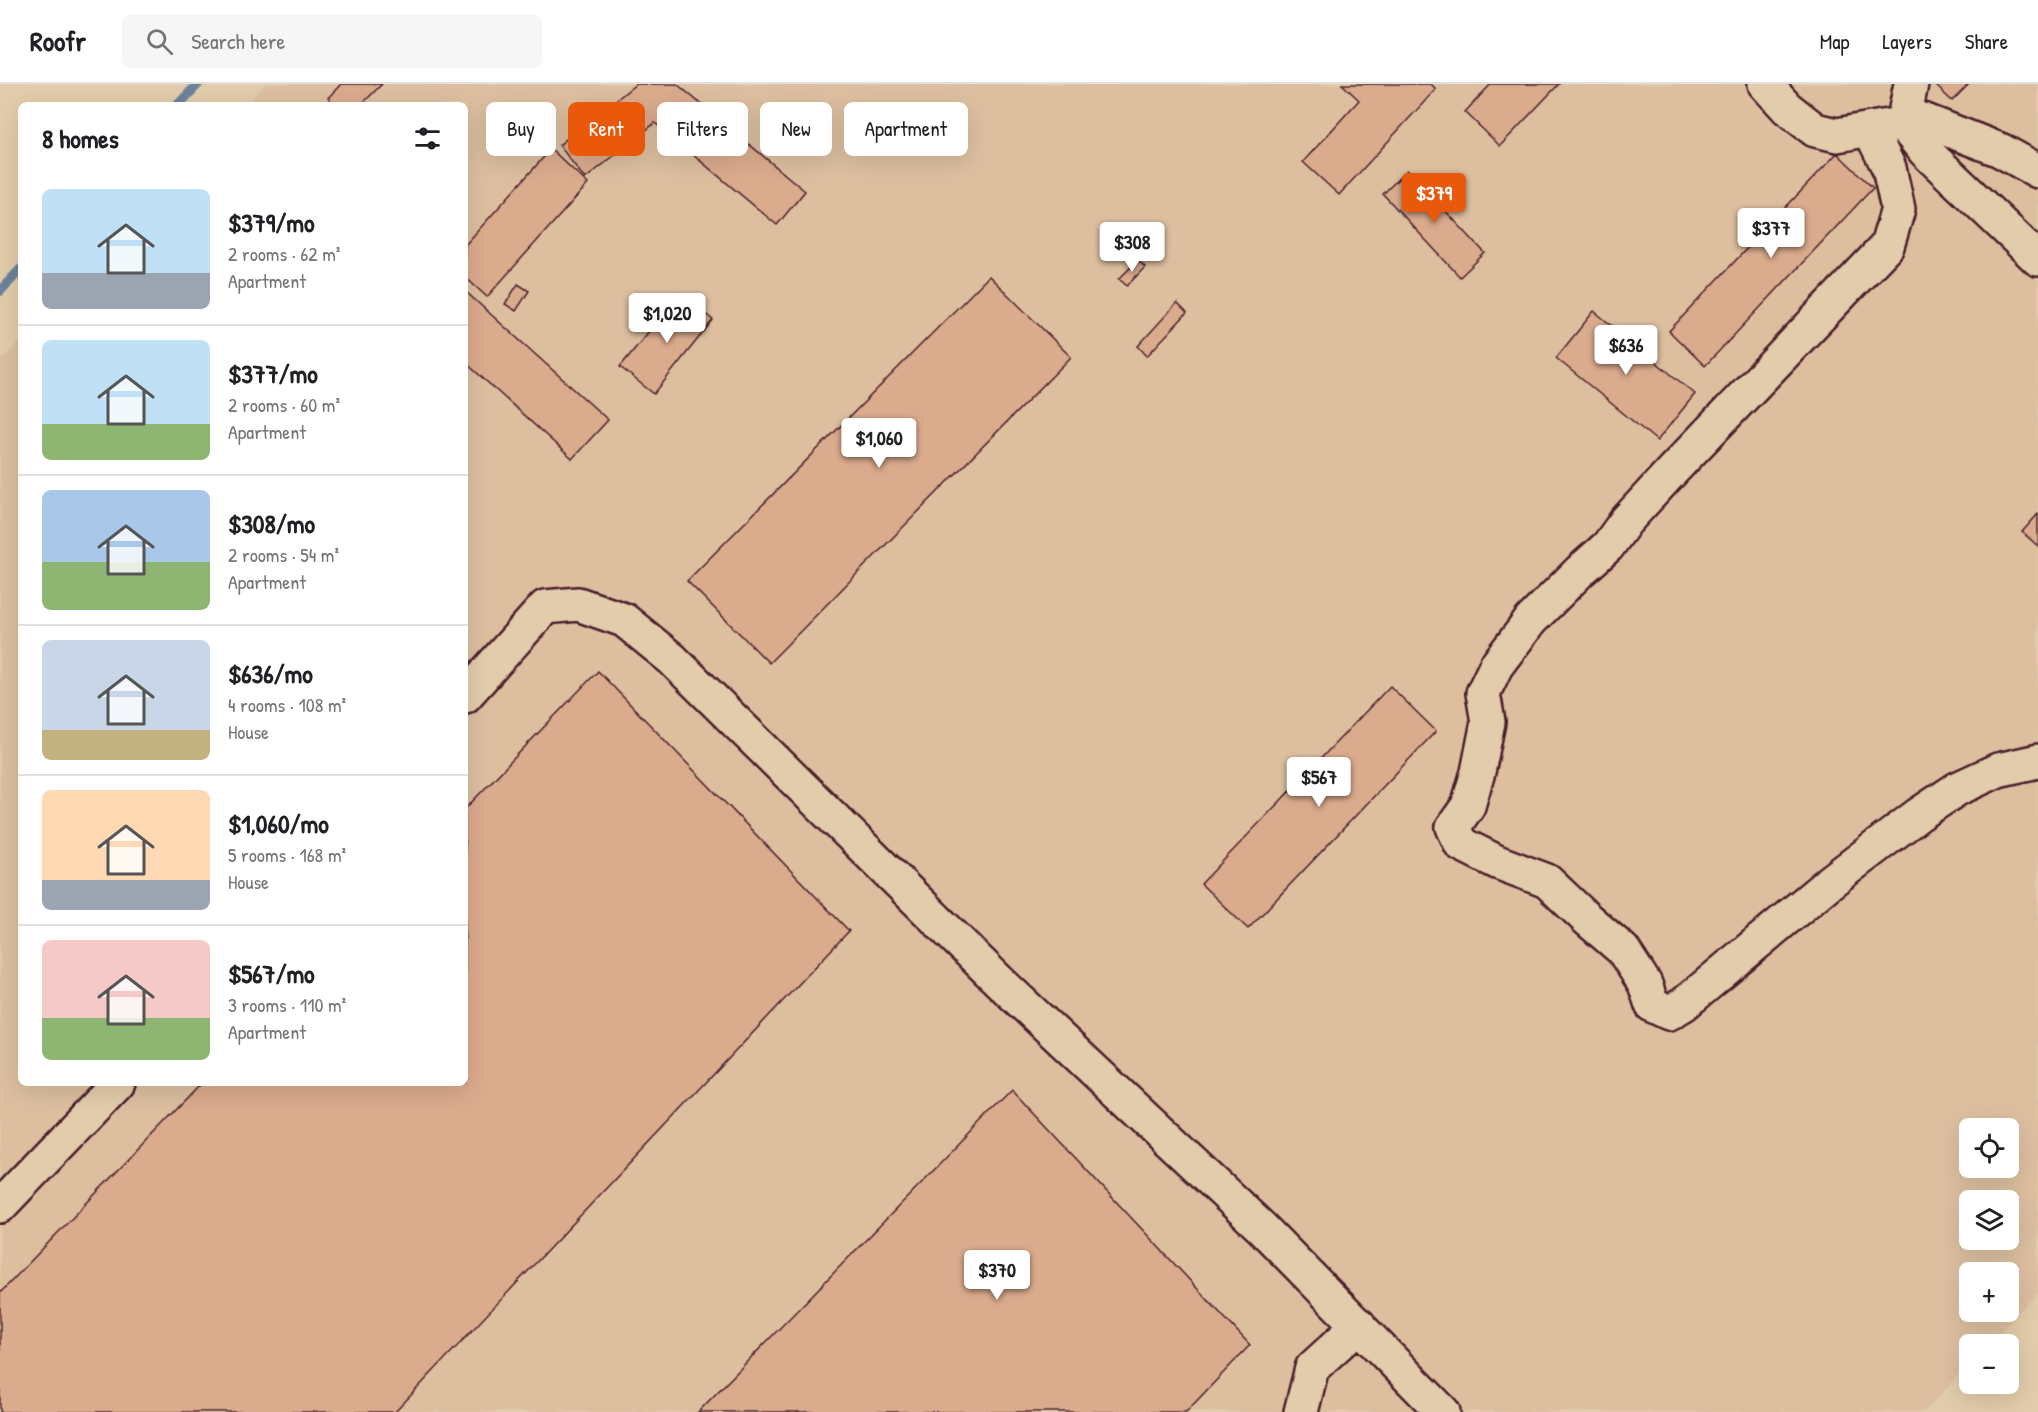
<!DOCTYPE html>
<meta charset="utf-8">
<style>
body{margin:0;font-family:"Patrick Hand",sans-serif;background:#f6f6f6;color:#202124;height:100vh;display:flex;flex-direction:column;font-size:22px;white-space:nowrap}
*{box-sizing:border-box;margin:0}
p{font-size:20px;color:#757577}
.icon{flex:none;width:33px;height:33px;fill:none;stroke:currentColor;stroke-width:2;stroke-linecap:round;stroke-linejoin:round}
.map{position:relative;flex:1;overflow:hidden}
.details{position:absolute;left:18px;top:18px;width:450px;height:984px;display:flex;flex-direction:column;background:#fff;border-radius:9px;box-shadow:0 6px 24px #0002}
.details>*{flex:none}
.guide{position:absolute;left:486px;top:18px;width:570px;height:54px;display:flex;gap:12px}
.buttons{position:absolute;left:1959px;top:1034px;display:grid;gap:12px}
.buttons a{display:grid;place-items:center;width:60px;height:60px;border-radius:9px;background:#fff;box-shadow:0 6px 24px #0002;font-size:30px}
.price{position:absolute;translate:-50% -51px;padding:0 14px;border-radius:6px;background:#fff;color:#222;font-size:20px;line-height:39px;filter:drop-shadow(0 2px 3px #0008)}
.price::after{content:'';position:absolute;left:50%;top:36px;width:18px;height:14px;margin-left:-9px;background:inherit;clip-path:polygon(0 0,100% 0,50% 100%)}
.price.current{background:#ea580c;color:#fff}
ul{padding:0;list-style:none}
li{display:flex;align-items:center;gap:18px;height:150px;padding:0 24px}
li+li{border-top:2px solid #e0e0e0}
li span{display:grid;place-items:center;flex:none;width:168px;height:120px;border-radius:9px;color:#555}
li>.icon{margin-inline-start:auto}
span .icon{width:72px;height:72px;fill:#fffc;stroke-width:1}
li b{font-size:26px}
h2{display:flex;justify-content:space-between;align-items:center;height:72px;padding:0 24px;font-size:26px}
.chip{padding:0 21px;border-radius:9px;background:#fff;box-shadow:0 6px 24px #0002;font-size:21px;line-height:54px}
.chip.current{background:#ea580c;color:#fff}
header{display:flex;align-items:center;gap:36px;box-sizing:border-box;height:84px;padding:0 30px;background:#fff;border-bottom:2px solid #e0e0e0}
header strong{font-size:28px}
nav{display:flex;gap:33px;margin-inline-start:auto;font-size:21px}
.search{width:420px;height:54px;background:#f6f6f6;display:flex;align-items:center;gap:15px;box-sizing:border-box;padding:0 21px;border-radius:9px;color:#757577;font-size:22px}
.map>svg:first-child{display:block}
.built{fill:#ddbfa0;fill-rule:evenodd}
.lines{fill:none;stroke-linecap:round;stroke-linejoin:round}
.stream{stroke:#6d839b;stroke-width:10}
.building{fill:#dbab8d;stroke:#4a1f2b;stroke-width:1.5}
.minor-casing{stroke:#4a1f2b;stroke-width:38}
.minor{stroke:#e2ccab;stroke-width:33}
</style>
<header>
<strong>Roofr</strong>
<div class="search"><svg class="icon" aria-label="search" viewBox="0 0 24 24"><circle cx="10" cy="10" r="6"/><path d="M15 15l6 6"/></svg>Search here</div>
<nav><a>Map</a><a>Layers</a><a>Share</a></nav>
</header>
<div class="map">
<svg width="2038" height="1328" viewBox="0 0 2038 1328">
<rect width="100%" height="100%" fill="#e2ccab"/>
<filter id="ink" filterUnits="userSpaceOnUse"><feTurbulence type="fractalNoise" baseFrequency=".0167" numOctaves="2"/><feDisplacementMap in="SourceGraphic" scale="12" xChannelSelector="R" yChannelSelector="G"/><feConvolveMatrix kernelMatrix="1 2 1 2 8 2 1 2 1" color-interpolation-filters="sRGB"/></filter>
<g filter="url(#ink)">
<path class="built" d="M 266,0 L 2038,0 L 2038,1208 L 1988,1260 L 1970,1260 L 1969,1280 L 1924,1328 L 0,1328 L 0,278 L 21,256 L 21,999 L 465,999 L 465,21 L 246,21 ZM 1970,1044 L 2008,1044 L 2008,1083 L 1970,1083 ZM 1970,1116 L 2008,1116 L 2008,1155 L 1970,1155 ZM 1970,1188 L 2008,1188 L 2008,1227 L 1970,1227 Z"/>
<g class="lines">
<path class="stream" d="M 178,21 L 198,0
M 0,207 L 21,185"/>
</g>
<path class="building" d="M 341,0 L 382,0 L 361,21 L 335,21 L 328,14 Z
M 636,0 L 677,0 L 805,107 L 777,141 L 655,39 L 585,95 L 559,61 Z
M 1342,0 L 1431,0 L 1436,5 L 1339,111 L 1303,78 L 1359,16 Z
M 1491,0 L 1559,0 L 1500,62 L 1465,28 Z
M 1934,0 L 1969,0 L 1952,17 Z
M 551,65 L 588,100 L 487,213 L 465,193 L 465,161 Z
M 1837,69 L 1873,104 L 1705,282 L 1669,247 Z
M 1407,86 L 1485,169 L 1460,193 L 1383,110 Z
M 1138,176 L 1145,183 L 1127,202 L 1119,195 Z
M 989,192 L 1071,273 L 769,579 L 687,497 Z
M 518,200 L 529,207 L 516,227 L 505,220 Z
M 465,207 L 608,336 L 572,375 L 465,278 Z
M 680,209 L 713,236 L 654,310 L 620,283 Z
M 1177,219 L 1187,229 L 1147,272 L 1138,262 Z
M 1594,227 L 1695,310 L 1657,357 L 1556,274 Z
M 2038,430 L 2038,462 L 2022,448 Z
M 598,587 L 849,847 L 395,1328 L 0,1328 L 0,1209 L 202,999 L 465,999 L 465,725 Z
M 1390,602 L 1436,647 L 1248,845 L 1201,800 Z
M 1012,1006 L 1250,1261 L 1186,1328 L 698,1328 Z"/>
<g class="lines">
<defs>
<path id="minor" d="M 1765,0 L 1787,24 L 1815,46 L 1837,51 L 1923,36 L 2000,66 L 2038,87
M 1903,40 L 1925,67 L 2038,175
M 1903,40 L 1911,0
M 1870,46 L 1889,84 L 1898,125 L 1887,162 L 1672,387 L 1626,437 L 1608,462 L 1580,487 L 1531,536 L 1496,582 L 1483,609 L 1488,638 L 1478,688 L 1468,722 L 1453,743 L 1461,760 L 1497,778 L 1547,797 L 1587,835 L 1623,866 L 1645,900 L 1652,921 L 1669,929 L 1684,920 L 1830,798 L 1918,731 L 1957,705 L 1998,686 L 2038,677
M 465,612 L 545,523 L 578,520 L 624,536 L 672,575 L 1000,898 L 1262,1144 L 1443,1328
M 0,1122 L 118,999
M 1301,1328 L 1312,1284 L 1359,1241"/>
</defs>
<use href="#minor" class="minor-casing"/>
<use href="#minor" class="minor"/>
</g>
</g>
</svg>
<div class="buttons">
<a><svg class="icon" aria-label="locate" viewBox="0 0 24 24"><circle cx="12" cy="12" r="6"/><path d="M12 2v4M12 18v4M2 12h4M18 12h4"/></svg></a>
<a><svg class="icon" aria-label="layers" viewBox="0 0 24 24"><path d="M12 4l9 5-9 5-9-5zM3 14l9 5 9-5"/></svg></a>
<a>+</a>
<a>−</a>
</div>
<b class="price current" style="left:1434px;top:140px">$379</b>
<b class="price" style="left:1771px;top:175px">$377</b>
<b class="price" style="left:1132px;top:189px">$308</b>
<b class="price" style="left:667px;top:260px">$1,020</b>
<b class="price" style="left:1626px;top:292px">$636</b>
<b class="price" style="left:879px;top:385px">$1,060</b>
<b class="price" style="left:1319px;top:724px">$567</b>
<b class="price" style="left:997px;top:1217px">$370</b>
<div class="guide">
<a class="chip">Buy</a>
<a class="chip current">Rent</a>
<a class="chip">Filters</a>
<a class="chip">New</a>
<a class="chip">Apartment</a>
</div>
<section class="details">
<h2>8 homes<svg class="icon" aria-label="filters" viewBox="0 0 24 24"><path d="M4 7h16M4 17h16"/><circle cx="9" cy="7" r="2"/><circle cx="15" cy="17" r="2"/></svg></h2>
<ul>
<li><span style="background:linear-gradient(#bfe0f5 70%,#9aa5b1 0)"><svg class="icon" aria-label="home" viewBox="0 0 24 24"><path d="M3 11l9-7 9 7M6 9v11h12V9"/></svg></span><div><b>$379/mo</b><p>2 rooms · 62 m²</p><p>Apartment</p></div></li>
<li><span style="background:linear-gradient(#bfe0f5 70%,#8fb573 0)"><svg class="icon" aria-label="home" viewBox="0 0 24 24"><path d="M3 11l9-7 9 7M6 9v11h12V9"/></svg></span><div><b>$377/mo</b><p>2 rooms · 60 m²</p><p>Apartment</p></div></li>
<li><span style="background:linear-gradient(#a9c7e8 60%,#8fb573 0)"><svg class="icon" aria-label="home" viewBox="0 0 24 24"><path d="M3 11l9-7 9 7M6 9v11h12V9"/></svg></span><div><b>$308/mo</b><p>2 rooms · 54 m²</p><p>Apartment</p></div></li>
<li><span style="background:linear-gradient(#c9d6e8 75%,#c2b280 0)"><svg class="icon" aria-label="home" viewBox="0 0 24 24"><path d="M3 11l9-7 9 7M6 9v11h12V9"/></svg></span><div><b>$636/mo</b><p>4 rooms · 108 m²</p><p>House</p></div></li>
<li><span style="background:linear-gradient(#ffd9b3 75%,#9aa5b1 0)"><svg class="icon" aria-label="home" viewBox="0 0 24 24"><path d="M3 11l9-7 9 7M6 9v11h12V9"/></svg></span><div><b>$1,060/mo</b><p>5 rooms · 168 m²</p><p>House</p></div></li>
<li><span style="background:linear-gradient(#f6c9c9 65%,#8fb573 0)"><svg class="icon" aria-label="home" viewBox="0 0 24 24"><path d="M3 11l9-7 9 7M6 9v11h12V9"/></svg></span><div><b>$567/mo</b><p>3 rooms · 110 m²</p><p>Apartment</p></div></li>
</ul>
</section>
</div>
